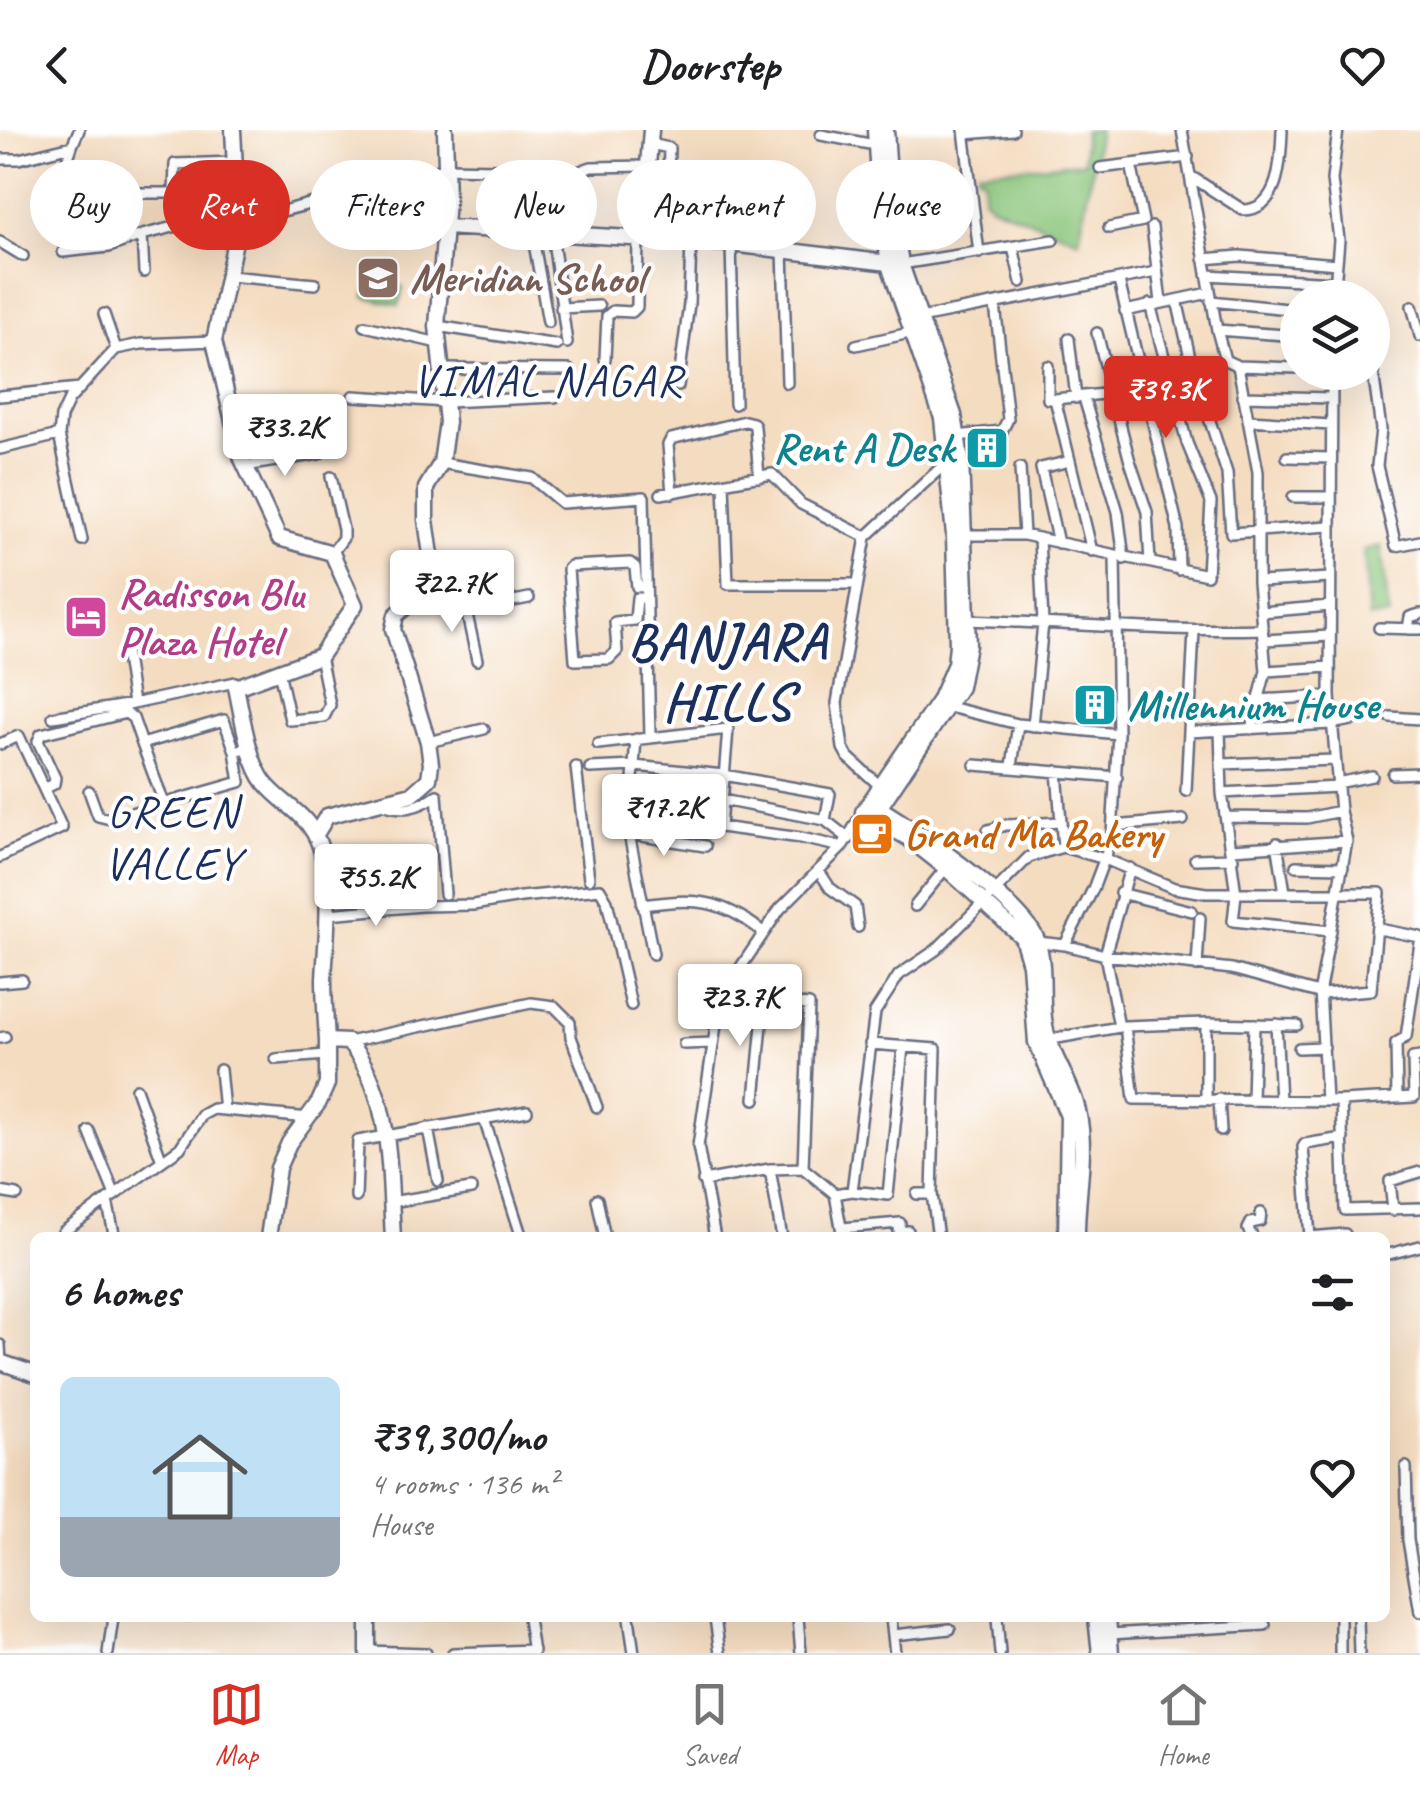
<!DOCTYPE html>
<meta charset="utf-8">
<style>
body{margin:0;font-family:Caveat,sans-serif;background:#f2f2f2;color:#202124;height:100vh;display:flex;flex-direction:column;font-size:38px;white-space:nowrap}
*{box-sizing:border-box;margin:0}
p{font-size:32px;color:#757577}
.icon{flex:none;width:55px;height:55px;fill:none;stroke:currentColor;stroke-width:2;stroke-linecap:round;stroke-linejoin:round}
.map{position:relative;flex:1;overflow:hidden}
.sheet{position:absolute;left:30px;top:1102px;width:1360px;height:390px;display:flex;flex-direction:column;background:#fff;border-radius:15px;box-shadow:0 10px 40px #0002}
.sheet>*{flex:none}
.hud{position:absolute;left:30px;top:30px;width:1360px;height:90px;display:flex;gap:20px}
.buttons{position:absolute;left:1280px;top:150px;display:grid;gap:20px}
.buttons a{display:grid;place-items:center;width:110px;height:110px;border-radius:50%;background:#fff;box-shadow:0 10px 40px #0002;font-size:50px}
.price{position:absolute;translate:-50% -85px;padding:0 22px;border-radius:10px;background:#fff;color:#222;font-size:32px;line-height:65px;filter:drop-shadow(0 2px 5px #0008)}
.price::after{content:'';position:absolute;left:50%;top:60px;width:30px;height:22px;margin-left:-15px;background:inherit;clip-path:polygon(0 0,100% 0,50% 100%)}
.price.selected{background:#d93025;color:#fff}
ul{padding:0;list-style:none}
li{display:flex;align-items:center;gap:30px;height:250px;padding:0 30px}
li+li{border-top:2px solid #e0e0e0}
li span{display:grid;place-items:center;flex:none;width:280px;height:200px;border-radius:15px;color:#555}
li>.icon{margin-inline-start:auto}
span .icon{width:120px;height:120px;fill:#fffc;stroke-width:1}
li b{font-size:42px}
h2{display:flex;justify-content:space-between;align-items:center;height:120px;padding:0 30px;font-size:42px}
.chip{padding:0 35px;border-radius:45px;background:#fff;box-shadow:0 10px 40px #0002;font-size:35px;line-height:90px}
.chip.selected{background:#d93025;color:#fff}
header{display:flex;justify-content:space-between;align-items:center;height:130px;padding:0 30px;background:#fff;font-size:45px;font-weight:600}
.dock{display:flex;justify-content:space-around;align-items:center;height:140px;border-top:2px solid #e0e0e0;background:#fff;font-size:28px;color:#757577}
.dock a{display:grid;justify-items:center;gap:5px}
.dock .selected{color:#d93025}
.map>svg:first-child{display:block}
.green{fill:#89c478;stroke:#527a6b;stroke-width:2.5}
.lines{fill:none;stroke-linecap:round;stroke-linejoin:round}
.street-casing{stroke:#676c80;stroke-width:14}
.secondary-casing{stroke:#676c80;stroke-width:19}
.street{stroke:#fff;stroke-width:9}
.secondary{stroke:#fff;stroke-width:14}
.labels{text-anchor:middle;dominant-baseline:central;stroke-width:8;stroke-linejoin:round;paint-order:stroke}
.education-label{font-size:42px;font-weight:bold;fill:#785e54;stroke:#fff;text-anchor:start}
.culture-label{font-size:42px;font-weight:bold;fill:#0d838f;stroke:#fff;text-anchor:end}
.hotel-label{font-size:42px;font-weight:bold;fill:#b23c85;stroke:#fff;text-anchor:start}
.food-label{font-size:42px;font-weight:bold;fill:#c56008;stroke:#fff;text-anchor:start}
.neighbourhood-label{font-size:45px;letter-spacing:2.5px;fill:#1b2f5e;stroke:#fff}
.district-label{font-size:52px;font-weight:bold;letter-spacing:2.5px;fill:#1b2f5e;stroke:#fff}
</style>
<header><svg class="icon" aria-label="back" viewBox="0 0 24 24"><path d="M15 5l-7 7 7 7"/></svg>Doorstep<svg class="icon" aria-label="heart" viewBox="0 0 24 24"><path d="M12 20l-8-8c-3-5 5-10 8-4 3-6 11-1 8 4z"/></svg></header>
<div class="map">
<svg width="1420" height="1523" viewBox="0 0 1420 1523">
<rect width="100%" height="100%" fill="#fff"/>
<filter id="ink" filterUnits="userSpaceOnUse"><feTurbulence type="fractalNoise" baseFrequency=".01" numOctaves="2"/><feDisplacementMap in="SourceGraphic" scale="20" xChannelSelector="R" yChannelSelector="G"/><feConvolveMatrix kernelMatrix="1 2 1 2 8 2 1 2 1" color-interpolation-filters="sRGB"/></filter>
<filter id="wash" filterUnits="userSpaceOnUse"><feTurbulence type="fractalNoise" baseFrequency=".0048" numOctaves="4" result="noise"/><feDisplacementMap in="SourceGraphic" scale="40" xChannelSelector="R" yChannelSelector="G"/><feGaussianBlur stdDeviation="2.25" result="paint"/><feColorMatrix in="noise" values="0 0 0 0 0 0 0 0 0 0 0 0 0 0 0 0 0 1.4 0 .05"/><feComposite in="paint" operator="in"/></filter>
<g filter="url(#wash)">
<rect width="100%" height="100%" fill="#f4dcc0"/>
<path class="green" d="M 1084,0 L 1099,0 L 1079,110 L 991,75 L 983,67 L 984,48 L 978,46 L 978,41 L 1084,32 Z
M 370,149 L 403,157 L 399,175 L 365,167 Z
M 1381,416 L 1389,486 L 1369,488 L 1364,420 Z"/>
</g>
<g filter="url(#ink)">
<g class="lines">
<defs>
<path id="street" d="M 964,0 L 979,123
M 1182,0 L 1217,200 L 1225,230 L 1238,236 L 1258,342 L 1258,452 L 1266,541 L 1251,599
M 965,4 L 1013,0
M 821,5 L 875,15
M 650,14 L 669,18 L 668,50 L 671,55 L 719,58
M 72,16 L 79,0
M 0,29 L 19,29 L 72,16 L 58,58 L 60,63 L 70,63
M 1100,38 L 1188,27
M 1192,47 L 1243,80 C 1280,80 1281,29 1282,0
M 98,63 L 174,63 L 175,34 L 235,32
M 237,93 L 447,38 L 497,39
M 1152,97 L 1161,172
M 1109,98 L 1143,91 L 1131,34
M 532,102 L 548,192
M 552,103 L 567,213
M 577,104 L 580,41 L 591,37 L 648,36
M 0,112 L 23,126
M 731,114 L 735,274
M 1013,117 L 1021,152
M 783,120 L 787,253
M 63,122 L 109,117 L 142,105
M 1204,129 L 1240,126 L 1337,134
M 901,134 L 1053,110
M 144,142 L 142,105 L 236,81
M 1207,145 L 1335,152
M 229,146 L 315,154
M 1119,151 L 1178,398 L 1179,440
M 1334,168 L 1339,110 L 1332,50 L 1338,0
M 1177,170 L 1192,236 L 1227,343 L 1231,403 L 1329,396
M 1211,171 L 1298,180
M 1412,176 L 1420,206
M 561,178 L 599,176
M 1125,181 L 1209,163
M 104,184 L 116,219
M 920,188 L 1156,142
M 365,196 L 438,213
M 437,196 L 557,215
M 1217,200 L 1298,206
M 1097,203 L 1129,328 L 1147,382 L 1150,432
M 1069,209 L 1076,268
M 856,215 L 914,202
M 605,229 L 607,186 L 613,181 L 632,182 L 637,177 L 638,107
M 1048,236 L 1048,269 L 1055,269
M 1238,236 L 1298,238
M 442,239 L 569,240
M 1373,242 L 1381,299 L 1377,336 L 1396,416 L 1420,411
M 678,256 L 689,174 L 691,111
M 0,266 L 80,258
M 353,266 L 446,272 L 555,267
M 1243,266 L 1331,268
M 1084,268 L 1118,382 L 1124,429
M 1248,290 L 1331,295
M 957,306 L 1002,301 L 1008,289 L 995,175
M 0,319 L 59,305
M 1287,327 L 1331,328
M 441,333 L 532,348 L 562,373 L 644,367 L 650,606
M 245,336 L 319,324
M 1020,338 L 1024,405
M 331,347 L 343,399 L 343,408 L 332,423
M 724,354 L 728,454 L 857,454
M 672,363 L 668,315 L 671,309 L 745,291 L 753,293 L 755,297 L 759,347
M 661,364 L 772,344 L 801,374 L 866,407
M 1293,367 L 1330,367
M 962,405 L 1024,405 L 1207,445 L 1211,372 L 1187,313 L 1150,174
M 82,410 L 59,305 L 61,287 L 69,270 L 116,219 L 141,214 L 214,211
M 1058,413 L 1041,338 L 1070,331
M 1092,421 L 1055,269 L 1113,263 L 1167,244 L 1225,230
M 1258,452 L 1330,448
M 435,453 C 473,477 485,477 529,468
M 646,456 L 637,457 L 635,437 L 630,433 L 571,436 L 568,439 L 575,530 L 609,529 L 617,521 L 615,492 L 635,490 L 637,468 L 646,468
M 464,471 L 477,530
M 1261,482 L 1330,476
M 966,490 C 1065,493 1164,502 1263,499
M 1379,498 L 1420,499
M 1408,499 L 1410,487 L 1420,484
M 1265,510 L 1329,506
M 125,520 L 133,574
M 279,541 L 290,590 L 324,587 L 330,575 L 320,526
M 1266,541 L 1330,537
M 1257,570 L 1330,566
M 949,577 L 1018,594 L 1118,604
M 53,587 L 133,574 L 235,552
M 1390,587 L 1420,589
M 1033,596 L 1043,493 L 1039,408
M 1220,600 L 1222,663 L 1236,764 L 1233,791 L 1331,801
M 1189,602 L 1331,594 L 1377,585
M 636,609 L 629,704 L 653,824
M 428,612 L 484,599
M 0,614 L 19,606 L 62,698 L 0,727
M 598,614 L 728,599 L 720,697 L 801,708 L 842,717
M 1221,634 L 1335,630
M 975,635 L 1117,647
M 1012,636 L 1018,594
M 576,637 L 589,749
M 590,638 L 635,636 L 724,645 L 830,664 L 825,690
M 1057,641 L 1063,717
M 1393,644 L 1420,643
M 1337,653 L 1372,646
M 879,655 L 848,627 L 843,618 L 837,573 L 866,407 L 947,332
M 44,659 L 54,654 L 55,648 L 38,611 L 41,604 L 126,583 L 133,588 L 142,614
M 632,660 L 722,670 L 825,690 L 849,709
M 89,661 L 98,686 L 110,689 L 240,652 L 235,621 L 250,617
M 1186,661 L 1194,501
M 1222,663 L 1338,657
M 164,673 L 142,614 L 224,590 L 235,621
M 380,673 C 402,682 418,678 437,665 L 445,764
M 1227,687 L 1307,688 L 1340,681
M 1114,696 L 1183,690
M 988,700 L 1006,695 L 1061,692
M 629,704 L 705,716
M 1112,704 L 1118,604 L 1115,426
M 1277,713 L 1285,762
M 1232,719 L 1347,711
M 1195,729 L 1233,728
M 1296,736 L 1343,737
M 819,741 L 830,758 L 855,776 L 858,797
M 1120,763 L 1192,781
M 642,775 C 695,768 720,768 763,802
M 915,776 L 949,734
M 327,784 L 422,776 L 473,775 L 521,767 L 600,759 L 607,771 L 631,875
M 1379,799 L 1420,807
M 1065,815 L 1093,759 L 1107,722
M 1197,836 L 1200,788
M 0,852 L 22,850
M 720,868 L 809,875 L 803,1038
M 1206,893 L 1206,969
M 1276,894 L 1280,971
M 1125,896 L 1134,969 L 1341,971 L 1414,967 L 1413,928 L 1420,927
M 1119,897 L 1105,825 L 1130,738
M 0,908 L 5,907
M 1046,910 L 1125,896 L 1206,893 L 1297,895
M 348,912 L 531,873 L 554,876 L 570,892 L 571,907 L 597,977
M 684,914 L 713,913
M 870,914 L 936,919 L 932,1064 L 938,1108
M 1299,918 L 1324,917
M 276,929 L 326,925
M 220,940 L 224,980
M 136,959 L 162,1031
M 1397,968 L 1396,913 L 1406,907 L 1420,813
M 755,969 L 764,873
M 1219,969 L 1221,1001
M 1252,971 L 1254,894
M 1326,971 L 1320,859 L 1347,711 L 1340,681 L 1330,566 L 1332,242
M 1341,971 L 1345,1080 L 1420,1078
M 484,989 L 522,1108
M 428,998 L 438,1051
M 89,1001 L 115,1065
M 1343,1008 L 1305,1014 L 1303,1017 L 1310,1107 L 1345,1104
M 770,1039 L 782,1108
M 703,1051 L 770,1039 L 803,1038 L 835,1064 L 843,1108
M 852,1061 L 875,882 L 899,845 L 936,820 L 1029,727 L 1063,717 L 1105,729 L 1174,758 L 1206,763 L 1380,763 L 1371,860 L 1322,864 L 1232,839 L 1105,825 L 1065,815 L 1038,812
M 0,1062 L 17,1065
M 835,1064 L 852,1061 L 888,1065 L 903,917
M 917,1064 L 932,1064
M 356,1067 L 358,1011 L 527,981
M 597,1069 L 605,1108
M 107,1071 L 115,1108
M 391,1072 L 471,1059
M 1393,1080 L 1390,1051 L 1420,1042
M 842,1098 L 900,1093 L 899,1102 L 908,1101 L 909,1108
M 63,1102 L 180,1018 L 202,985 L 213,979 L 309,988
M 1252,1106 L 1248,1099 L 1251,1093 L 1260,1091 L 1261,1083
M 715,1108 L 698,1016 L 720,868 L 780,779 L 842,717 L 863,682
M 1385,1125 L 1420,1116
M 0,1215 L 1,1233
M 1406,1337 L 1408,1410 L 1420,1482
M 528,1488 L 533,1523
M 629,1488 L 634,1523
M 715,1488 L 720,1523
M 798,1488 L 801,1523
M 891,1488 L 895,1523
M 997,1488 L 1000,1523
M 1340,1488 L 1340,1523
M 1358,1488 L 1359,1523
M 1109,1504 L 1265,1495
M 893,1505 L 950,1499
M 368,1521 L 426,1523
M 108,1523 L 113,1488
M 453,1523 L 533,1520"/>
<path id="secondary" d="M 233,0 L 238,97 L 214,211 L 242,329 L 279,408 L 332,423 L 355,475 L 320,526 L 236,557 C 242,584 248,631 265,653 C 280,672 302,681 314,703 C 335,739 326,808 324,849 C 324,870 326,891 327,911 L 348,912 C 393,963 389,1044 393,1108
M 875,0 L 879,62 L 889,135 L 942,288 L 954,405 L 957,515 L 955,534 L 939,571 L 863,682 L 908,708 L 946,738 L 1022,807 L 1030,834 L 1036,912 L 1068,986 L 1066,1108
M 445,97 L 731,114 L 897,134
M 642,107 L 651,0
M 874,675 C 910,695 1023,774 1037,810 C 1047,839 1039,871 1046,901 C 1053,930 1074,956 1079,986 C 1087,1024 1076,1068 1077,1108
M 873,687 L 960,557 L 968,515 L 961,329 L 954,285 L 901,134 L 890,61 L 886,0
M 316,704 L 327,686 L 412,664 L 429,649 L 431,634 L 428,612 L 393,499 L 396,485 L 435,453 L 426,390 L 426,358 L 441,333 L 447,292 L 437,196 L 447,71 L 445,0
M 268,1108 L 278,1038 L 289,1013 L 319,972 L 327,954 L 327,911
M 0,1232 L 35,1244
M 1096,1488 L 1100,1523
M 1108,1488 L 1111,1523
M 368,1523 L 368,1488"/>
</defs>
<use href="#street" class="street-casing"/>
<use href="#secondary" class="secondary-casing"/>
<use href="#street" class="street"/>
<use href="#secondary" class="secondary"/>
</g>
</g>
<defs>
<symbol id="school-square" viewBox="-11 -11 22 22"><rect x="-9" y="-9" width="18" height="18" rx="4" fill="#8d6e63" stroke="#fff"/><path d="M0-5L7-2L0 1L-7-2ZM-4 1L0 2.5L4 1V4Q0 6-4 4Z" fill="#fff"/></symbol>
<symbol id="building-square" viewBox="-11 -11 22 22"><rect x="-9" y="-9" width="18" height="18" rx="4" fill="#0f9aa8" stroke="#fff"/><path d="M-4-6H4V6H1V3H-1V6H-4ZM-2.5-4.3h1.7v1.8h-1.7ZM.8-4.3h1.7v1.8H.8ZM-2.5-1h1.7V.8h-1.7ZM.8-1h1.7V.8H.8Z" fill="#fff"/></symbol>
<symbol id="hotel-square" viewBox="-11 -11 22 22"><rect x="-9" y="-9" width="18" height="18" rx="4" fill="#d1479c" stroke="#fff"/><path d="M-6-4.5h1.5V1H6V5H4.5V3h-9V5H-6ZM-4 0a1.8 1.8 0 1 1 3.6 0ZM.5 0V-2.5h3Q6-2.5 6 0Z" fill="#fff"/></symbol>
<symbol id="cafe-square" viewBox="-11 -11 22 22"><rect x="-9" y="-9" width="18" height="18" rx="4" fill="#e8710a" stroke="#fff"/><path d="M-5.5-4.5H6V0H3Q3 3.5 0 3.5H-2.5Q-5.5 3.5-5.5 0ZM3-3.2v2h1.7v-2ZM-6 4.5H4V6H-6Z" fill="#fff"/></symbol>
</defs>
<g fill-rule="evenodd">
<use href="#school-square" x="353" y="123" width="50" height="50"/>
<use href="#building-square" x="962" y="293" width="50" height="50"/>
<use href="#hotel-square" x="61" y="462" width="50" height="50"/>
<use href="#building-square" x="1070" y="550" width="50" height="50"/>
<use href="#cafe-square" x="847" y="679" width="50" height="50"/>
</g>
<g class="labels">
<g class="education-label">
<text x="410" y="148">Meridian School</text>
</g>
<g class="culture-label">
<text x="954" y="318">Rent A Desk</text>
<text x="1128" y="575" text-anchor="start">Millennium House</text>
</g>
<g class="hotel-label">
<text x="118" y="463">Radisson Blu<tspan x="118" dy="48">Plaza Hotel</tspan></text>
</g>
<g class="food-label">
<text x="904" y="704">Grand Ma Bakery</text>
</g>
<g class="neighbourhood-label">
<text x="548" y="250">VIMAL NAGAR</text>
<text x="173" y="681">GREEN<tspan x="173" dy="52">VALLEY</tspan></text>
</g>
<g class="district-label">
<text x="728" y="512">BANJARA<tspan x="728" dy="60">HILLS</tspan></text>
</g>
</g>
</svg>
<div class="buttons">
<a><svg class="icon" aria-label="layers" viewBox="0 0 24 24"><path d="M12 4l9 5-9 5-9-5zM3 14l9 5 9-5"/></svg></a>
</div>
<b class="price selected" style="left:1166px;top:311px">₹39.3K</b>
<b class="price" style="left:285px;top:349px">₹33.2K</b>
<b class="price" style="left:452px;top:505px">₹22.7K</b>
<b class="price" style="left:664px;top:729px">₹17.2K</b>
<b class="price" style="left:376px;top:799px">₹55.2K</b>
<b class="price" style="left:740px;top:919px">₹23.7K</b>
<div class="hud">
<a class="chip">Buy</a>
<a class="chip selected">Rent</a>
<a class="chip">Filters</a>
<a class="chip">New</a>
<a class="chip">Apartment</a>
<a class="chip">House</a>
</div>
<section class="sheet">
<h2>6 homes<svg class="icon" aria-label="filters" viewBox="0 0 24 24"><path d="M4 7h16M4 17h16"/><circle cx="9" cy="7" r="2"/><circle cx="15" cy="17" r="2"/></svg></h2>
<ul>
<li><span style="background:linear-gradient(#bfe0f5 70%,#9aa5b1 0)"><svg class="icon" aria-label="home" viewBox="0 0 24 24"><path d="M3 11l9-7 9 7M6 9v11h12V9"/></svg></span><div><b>₹39,300/mo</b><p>4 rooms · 136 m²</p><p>House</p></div><svg class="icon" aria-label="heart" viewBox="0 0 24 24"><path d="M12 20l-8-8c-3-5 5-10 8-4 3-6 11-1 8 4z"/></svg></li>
</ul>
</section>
</div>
<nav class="dock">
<a class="selected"><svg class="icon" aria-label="map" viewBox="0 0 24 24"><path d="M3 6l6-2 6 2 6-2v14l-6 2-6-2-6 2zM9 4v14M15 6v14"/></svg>Map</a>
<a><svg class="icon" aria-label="saved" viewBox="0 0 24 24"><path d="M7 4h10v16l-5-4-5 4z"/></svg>Saved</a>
<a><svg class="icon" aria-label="home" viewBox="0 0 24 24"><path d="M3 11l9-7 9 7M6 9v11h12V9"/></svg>Home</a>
</nav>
